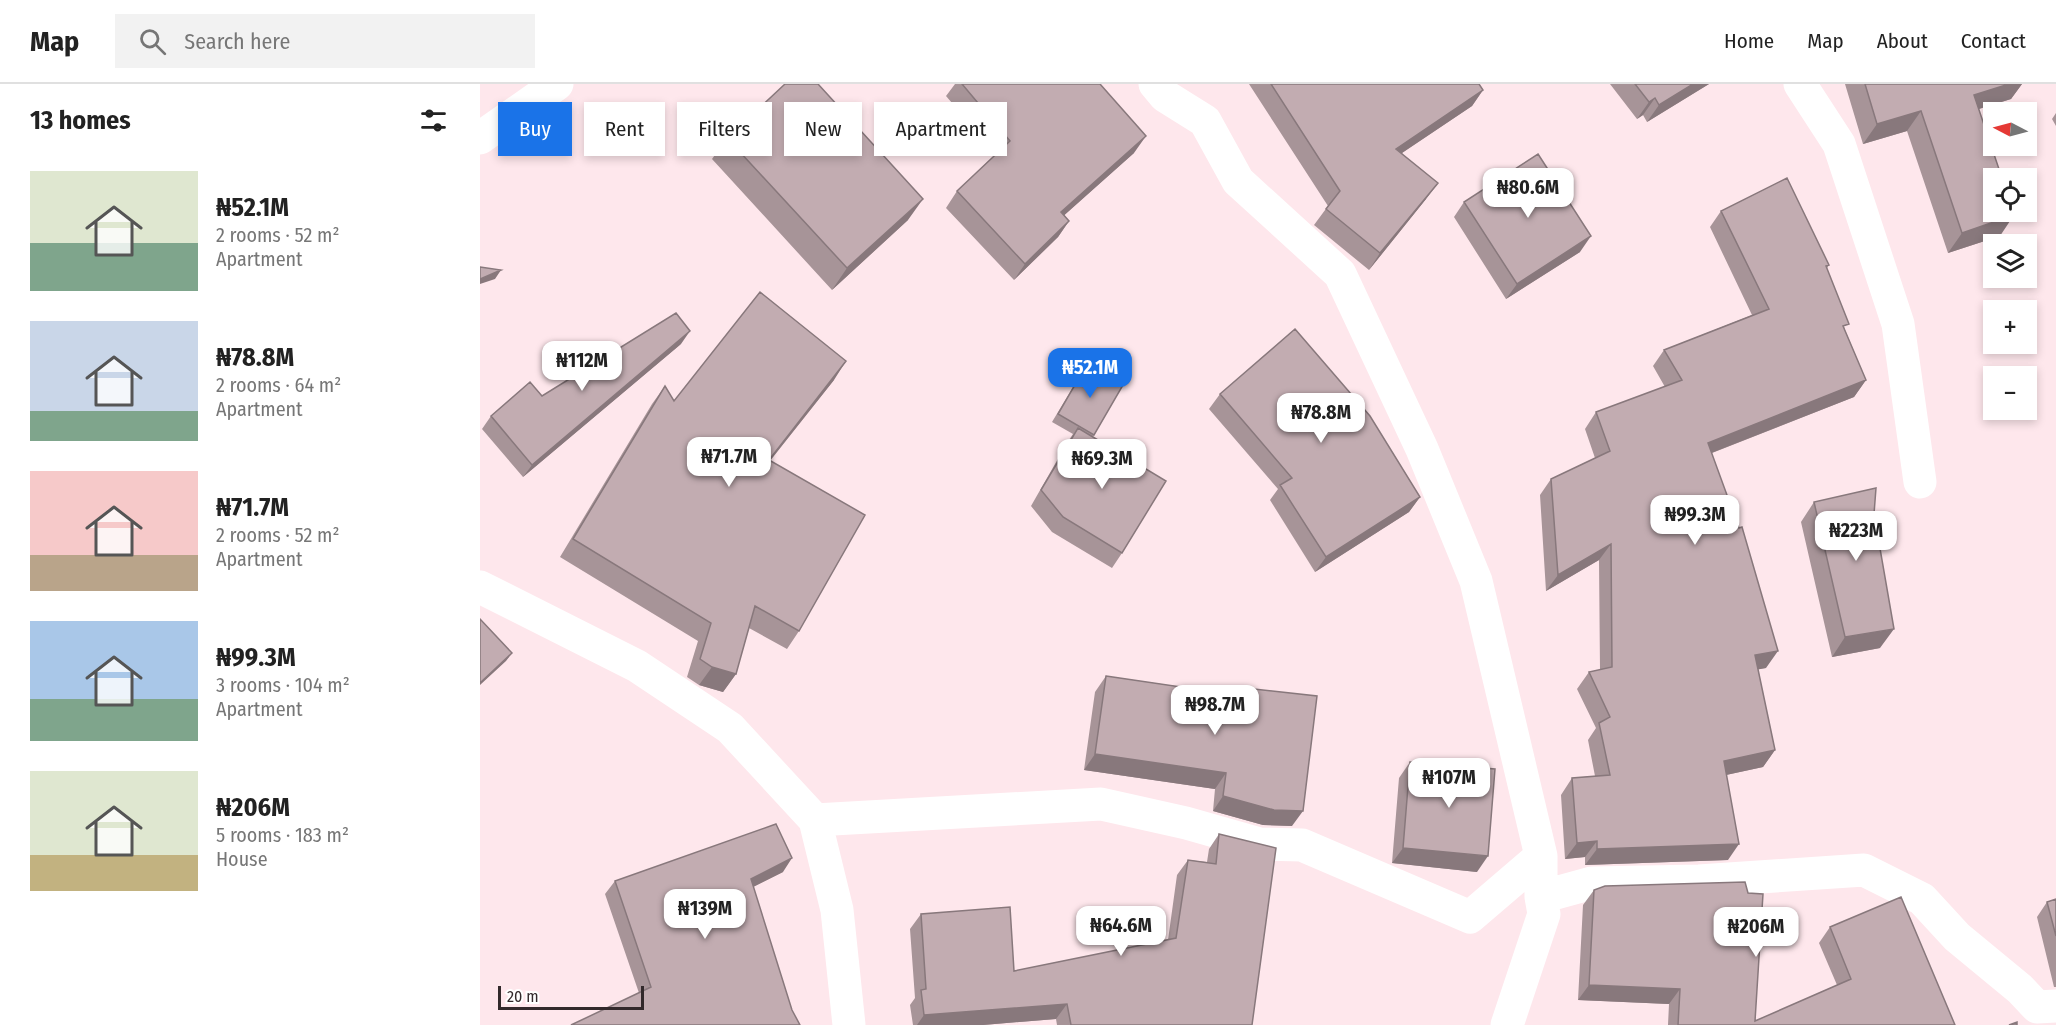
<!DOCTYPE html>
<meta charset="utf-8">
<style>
body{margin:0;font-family:"Fira Sans Condensed",sans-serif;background:#f2f2f2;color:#222;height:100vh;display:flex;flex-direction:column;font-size:22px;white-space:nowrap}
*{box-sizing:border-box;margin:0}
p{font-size:20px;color:#767676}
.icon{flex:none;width:33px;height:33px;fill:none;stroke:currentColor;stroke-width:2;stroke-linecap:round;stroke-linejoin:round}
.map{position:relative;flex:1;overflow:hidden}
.side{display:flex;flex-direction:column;background:#fff;width:480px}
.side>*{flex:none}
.hud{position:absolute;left:18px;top:18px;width:570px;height:54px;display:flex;gap:12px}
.needle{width:39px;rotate:276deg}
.tools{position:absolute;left:1503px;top:18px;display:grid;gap:12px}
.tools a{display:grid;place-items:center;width:54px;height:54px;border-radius:0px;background:#fff;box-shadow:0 3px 9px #0003;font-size:30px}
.scale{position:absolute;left:18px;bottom:15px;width:146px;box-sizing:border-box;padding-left:6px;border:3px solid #32292b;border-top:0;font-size:16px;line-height:21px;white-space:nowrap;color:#32292b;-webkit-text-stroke:4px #fff;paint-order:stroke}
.price{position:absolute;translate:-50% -51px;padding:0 14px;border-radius:12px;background:#fff;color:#222;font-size:20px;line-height:39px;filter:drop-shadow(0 2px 3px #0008)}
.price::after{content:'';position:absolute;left:50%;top:36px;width:18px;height:14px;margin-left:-9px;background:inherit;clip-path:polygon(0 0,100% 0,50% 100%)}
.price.active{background:#1a73e8;color:#fff}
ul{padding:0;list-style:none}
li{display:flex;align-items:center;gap:18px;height:150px;padding:0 30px}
li span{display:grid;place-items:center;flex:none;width:168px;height:120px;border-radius:0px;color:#555}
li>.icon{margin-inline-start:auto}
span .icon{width:72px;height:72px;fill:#fffc;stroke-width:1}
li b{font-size:26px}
h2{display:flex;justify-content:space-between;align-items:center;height:72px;padding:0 30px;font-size:26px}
.chip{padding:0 21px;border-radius:0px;background:#fff;box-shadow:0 3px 9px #0003;font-size:21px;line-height:54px}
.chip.active{background:#1a73e8;color:#fff}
header{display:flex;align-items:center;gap:36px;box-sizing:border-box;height:84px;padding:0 30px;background:#fff;border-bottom:2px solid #e0e0e0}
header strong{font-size:28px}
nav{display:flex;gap:33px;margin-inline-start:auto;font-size:21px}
.search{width:420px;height:54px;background:#f2f2f2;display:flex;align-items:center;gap:15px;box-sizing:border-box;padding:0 21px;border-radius:0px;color:#767676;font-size:22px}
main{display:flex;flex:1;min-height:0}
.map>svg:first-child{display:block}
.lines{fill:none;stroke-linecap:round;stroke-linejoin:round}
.minor{stroke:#fff;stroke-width:33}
.wall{fill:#a79498}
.shaded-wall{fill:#88787c}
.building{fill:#c2acb1;stroke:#88787c;stroke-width:1.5}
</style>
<header>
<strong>Map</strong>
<div class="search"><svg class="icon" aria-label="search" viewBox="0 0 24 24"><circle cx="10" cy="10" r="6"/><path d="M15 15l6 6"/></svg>Search here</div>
<nav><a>Home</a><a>Map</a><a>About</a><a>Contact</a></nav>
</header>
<main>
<section class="side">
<h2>13 homes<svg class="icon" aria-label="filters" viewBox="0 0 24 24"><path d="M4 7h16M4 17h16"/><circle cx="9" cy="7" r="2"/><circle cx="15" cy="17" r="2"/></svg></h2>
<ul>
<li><span style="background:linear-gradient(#dfe7d0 60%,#7fa58c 0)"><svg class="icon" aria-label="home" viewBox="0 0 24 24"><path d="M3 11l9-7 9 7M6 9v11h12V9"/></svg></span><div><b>₦52.1M</b><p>2 rooms · 52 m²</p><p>Apartment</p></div></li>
<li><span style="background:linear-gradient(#c9d6e8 75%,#7fa58c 0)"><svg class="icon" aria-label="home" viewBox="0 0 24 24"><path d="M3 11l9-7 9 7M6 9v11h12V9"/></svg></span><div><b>₦78.8M</b><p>2 rooms · 64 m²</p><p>Apartment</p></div></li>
<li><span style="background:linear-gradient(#f6c9c9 70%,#b9a48a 0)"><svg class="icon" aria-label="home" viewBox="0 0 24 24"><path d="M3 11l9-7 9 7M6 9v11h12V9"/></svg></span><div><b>₦71.7M</b><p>2 rooms · 52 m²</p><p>Apartment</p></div></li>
<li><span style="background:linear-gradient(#a9c7e8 65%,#7fa58c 0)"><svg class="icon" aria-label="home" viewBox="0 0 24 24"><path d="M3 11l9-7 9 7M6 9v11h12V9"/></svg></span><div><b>₦99.3M</b><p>3 rooms · 104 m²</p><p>Apartment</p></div></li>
<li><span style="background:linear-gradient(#dfe7d0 70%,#c2b280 0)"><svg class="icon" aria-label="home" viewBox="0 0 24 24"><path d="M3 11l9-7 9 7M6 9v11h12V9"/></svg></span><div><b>₦206M</b><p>5 rooms · 183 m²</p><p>House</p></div></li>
</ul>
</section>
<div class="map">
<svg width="1576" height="941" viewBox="0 0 1576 941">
<rect width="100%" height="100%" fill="#fee7ec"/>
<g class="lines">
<path class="minor" d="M 675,0 L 685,12 L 725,37 L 758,97 L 860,190 L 942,365 L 996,497 L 1061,772 L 1061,813 L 1112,799 L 1219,797 L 1384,786 L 1442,815 L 1477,853 L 1540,905 L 1557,923 L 1576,922
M 1320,0 L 1359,60 L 1418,240 L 1440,398
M 0,54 L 77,0
M 0,503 L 157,582 L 250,644 L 335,736 L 357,826 L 369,941
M 335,736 L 621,720 L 706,739 L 780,760 L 822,761 L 990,833 L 1061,772
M 1027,941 L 1064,830 L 1061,813"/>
</g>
<path class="wall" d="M 475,0 L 620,0 L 654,69 L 584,131 L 589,137 L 578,153 L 534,196 L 466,124 L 477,107 L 516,70 L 466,12 Z
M 769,0 L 999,0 L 1003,6 L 992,22 L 922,69 L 946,115 L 889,186 L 834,141 L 848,122 Z
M 1130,0 L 1229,0 L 1167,38 L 1163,31 L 1157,35 Z
M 1365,0 L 1542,0 L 1531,15 L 1499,25 L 1520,152 L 1468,169 L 1427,47 L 1383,60 Z
M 1576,29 L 1576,42 L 1572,35 Z
M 247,54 L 428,136 L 352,206 L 232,75 Z
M 984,118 L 1100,168 L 1026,215 L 974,133 Z
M 1241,127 L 1349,181 L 1347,184 L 1365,246 L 1386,296 L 1374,313 L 1232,369 L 1286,584 L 1278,585 L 1295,666 L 1283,683 L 1246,691 L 1248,776 L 1105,781 L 1105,773 L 1085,775 L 1081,711 L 1092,694 L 1115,692 L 1108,656 L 1116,644 L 1097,605 L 1109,588 L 1120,586 L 1119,476 L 1066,507 L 1060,411 L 1071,395 L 1115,374 L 1105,345 L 1116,328 L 1185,303 L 1173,282 L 1184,266 L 1272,231 L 1230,143 Z
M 201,260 L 43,393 L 2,345 L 11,332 L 62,312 Z
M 607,280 L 643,301 L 613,353 L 642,469 L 632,484 L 572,448 L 551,422 L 587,359 L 593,350 L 572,338 Z
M 354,296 L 290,377 L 319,547 L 307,565 L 269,544 L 256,590 L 243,608 L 219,601 L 207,593 L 218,557 L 80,473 L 172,320 L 185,302 L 194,317 Z
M 740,310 L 940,413 L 929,428 L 835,488 L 790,416 L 798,405 L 729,325 Z
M 1334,418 L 1394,430 L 1400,564 L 1352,573 L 1321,438 Z
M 626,592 L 750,610 L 756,603 L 812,742 L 783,741 L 733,727 L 735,705 L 604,686 L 615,608 Z
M 930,678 L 997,788 L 912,779 L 919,694 Z
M 739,750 L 772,941 L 577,941 L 576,935 L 503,941 L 433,941 L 430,921 L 435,914 L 430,845 L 441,830 L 534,887 L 688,856 L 697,791 L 708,776 L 727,778 L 729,765 Z
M 303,788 L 273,803 L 312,926 L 159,909 L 125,810 L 135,797 Z
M 1114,806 L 1275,937 L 1357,901 L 1339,859 L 1350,843 L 1475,941 L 1188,941 L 1189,920 L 1098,916 L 1103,821 Z
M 1576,815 L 1576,903 L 1574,903 L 1557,833 L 1567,818 Z"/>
<path class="shaded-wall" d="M 1213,0 L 1229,0 L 1167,38 L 1179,21 Z
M 1529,0 L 1542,0 L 1531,15 L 1479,31 L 1494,11 Z
M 1003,6 L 992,22 L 904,81 L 916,65 Z
M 1175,14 L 1163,31 L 1157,35 L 1169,18 Z
M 1441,27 L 1427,47 L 1383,60 L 1397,40 Z
M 666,52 L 654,69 L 570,144 L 581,128 Z
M 958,99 L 946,115 L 889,186 L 900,169 Z
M 443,115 L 428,136 L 352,206 L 367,184 Z
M 1534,131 L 1520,152 L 1468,169 L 1482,149 Z
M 589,137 L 578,153 L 534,196 L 545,180 Z
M 1111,152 L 1100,168 L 1026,215 L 1037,200 Z
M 21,186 L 15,195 L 0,200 L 0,195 Z
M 210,247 L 201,260 L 43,393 L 52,381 Z
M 366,277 L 354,296 L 276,394 L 289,376 Z
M 1386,296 L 1374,313 L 1216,375 L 1228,359 Z
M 940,413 L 929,428 L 835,488 L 846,473 Z
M 1131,460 L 1119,476 L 1066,507 L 1078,491 Z
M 1414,545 L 1400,564 L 1352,573 L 1365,553 Z
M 1298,567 L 1286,584 L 1264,588 L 1275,571 Z
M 32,569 L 26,577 L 0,601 L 0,599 Z
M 232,583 L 256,590 L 243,608 L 219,601 Z
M 1295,666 L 1283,683 L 1232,694 L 1244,677 Z
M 615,670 L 746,689 L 735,705 L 604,686 Z
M 743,712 L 823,727 L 812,742 L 783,741 L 733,727 Z
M 1117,757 L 1105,773 L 1085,775 L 1097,759 Z
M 1259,760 L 1248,776 L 1105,781 L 1117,765 Z
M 923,764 L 1008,772 L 997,788 L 912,779 Z
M 312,774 L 303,788 L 261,809 L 271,795 Z
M 1109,901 L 1200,905 L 1189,920 L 1098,916 Z
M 587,920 L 576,935 L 503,941 L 437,941 L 444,931 Z"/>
<path class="building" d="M 305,0 L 338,0 L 443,115 L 367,184 L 247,54 Z
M 482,0 L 620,0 L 666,52 L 581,128 L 589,137 L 545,180 L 477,107 L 530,57 Z
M 791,0 L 999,0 L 1003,6 L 916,65 L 958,99 L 900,169 L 846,125 L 860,107 Z
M 1155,0 L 1213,0 L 1179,21 L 1175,14 L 1169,18 Z
M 1385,0 L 1529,0 L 1494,11 L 1522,94 L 1514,94 L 1514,128 L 1533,128 L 1534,131 L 1482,149 L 1441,27 L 1397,40 Z
M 1058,70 L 1111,152 L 1037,200 L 984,118 Z
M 1307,94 L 1349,181 L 1346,182 L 1369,240 L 1363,242 L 1386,296 L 1228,359 L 1259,444 L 1262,443 L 1298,567 L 1275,571 L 1295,666 L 1244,677 L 1259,760 L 1117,765 L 1117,757 L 1097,759 L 1092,694 L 1130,691 L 1119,639 L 1130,633 L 1109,588 L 1132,583 L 1131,460 L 1078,491 L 1071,395 L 1130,367 L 1116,328 L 1202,296 L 1184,266 L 1289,225 L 1241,127 Z
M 0,183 L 21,186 L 0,195 Z
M 280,208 L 366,277 L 289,376 L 385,431 L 319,547 L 275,522 L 256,590 L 232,583 L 220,575 L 231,539 L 93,455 L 185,302 L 194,317 Z
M 196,229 L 210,247 L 52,381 L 11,332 L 50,298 L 62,312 Z
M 815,245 L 890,332 L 940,413 L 846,473 L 800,401 L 812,394 L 740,310 Z
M 607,280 L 643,301 L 614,351 L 578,330 Z
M 598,344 L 686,397 L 642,469 L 583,433 L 561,406 Z
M 1396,404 L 1394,430 L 1414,545 L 1365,553 L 1334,418 Z
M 0,535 L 32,569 L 0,599 Z
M 626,592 L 755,611 L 756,603 L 837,612 L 823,727 L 794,726 L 743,712 L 746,689 L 615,670 Z
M 930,678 L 1015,685 L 1008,772 L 923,764 Z
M 296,740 L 312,774 L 271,795 L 312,926 L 320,941 L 91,941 L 171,903 L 135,797 Z
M 739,750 L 796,764 L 772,941 L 591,941 L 587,920 L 444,931 L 441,906 L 446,905 L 441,830 L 530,823 L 534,887 L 696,854 L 708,776 L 736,780 Z
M 1265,798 L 1268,809 L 1283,810 L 1275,937 L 1371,895 L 1350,843 L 1421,813 L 1475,941 L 1198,941 L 1200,905 L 1109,901 L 1114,806 L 1125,802 Z
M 1576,815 L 1576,852 L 1567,818 Z
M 1537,938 L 1537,941 L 1529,941 Z"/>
</svg>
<div class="tools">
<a><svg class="needle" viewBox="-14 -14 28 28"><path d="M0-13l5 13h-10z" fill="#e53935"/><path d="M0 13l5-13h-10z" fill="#767676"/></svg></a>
<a><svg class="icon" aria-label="locate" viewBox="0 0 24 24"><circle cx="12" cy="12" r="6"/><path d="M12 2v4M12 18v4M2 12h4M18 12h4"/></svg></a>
<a><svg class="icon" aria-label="layers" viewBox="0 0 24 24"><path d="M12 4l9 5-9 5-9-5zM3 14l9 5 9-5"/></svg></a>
<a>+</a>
<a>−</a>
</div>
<div class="scale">20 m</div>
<b class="price" style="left:1048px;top:135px">₦80.6M</b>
<b class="price" style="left:102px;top:308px">₦112M</b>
<b class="price active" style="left:610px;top:315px">₦52.1M</b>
<b class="price" style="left:841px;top:360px">₦78.8M</b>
<b class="price" style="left:249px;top:404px">₦71.7M</b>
<b class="price" style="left:622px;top:406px">₦69.3M</b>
<b class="price" style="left:1215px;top:462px">₦99.3M</b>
<b class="price" style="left:1376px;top:478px">₦223M</b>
<b class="price" style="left:735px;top:652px">₦98.7M</b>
<b class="price" style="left:969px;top:725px">₦107M</b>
<b class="price" style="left:225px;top:856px">₦139M</b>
<b class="price" style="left:641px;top:873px">₦64.6M</b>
<b class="price" style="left:1276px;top:874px">₦206M</b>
<div class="hud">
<a class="chip active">Buy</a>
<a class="chip">Rent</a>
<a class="chip">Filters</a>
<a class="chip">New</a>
<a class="chip">Apartment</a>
</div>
</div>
</main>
